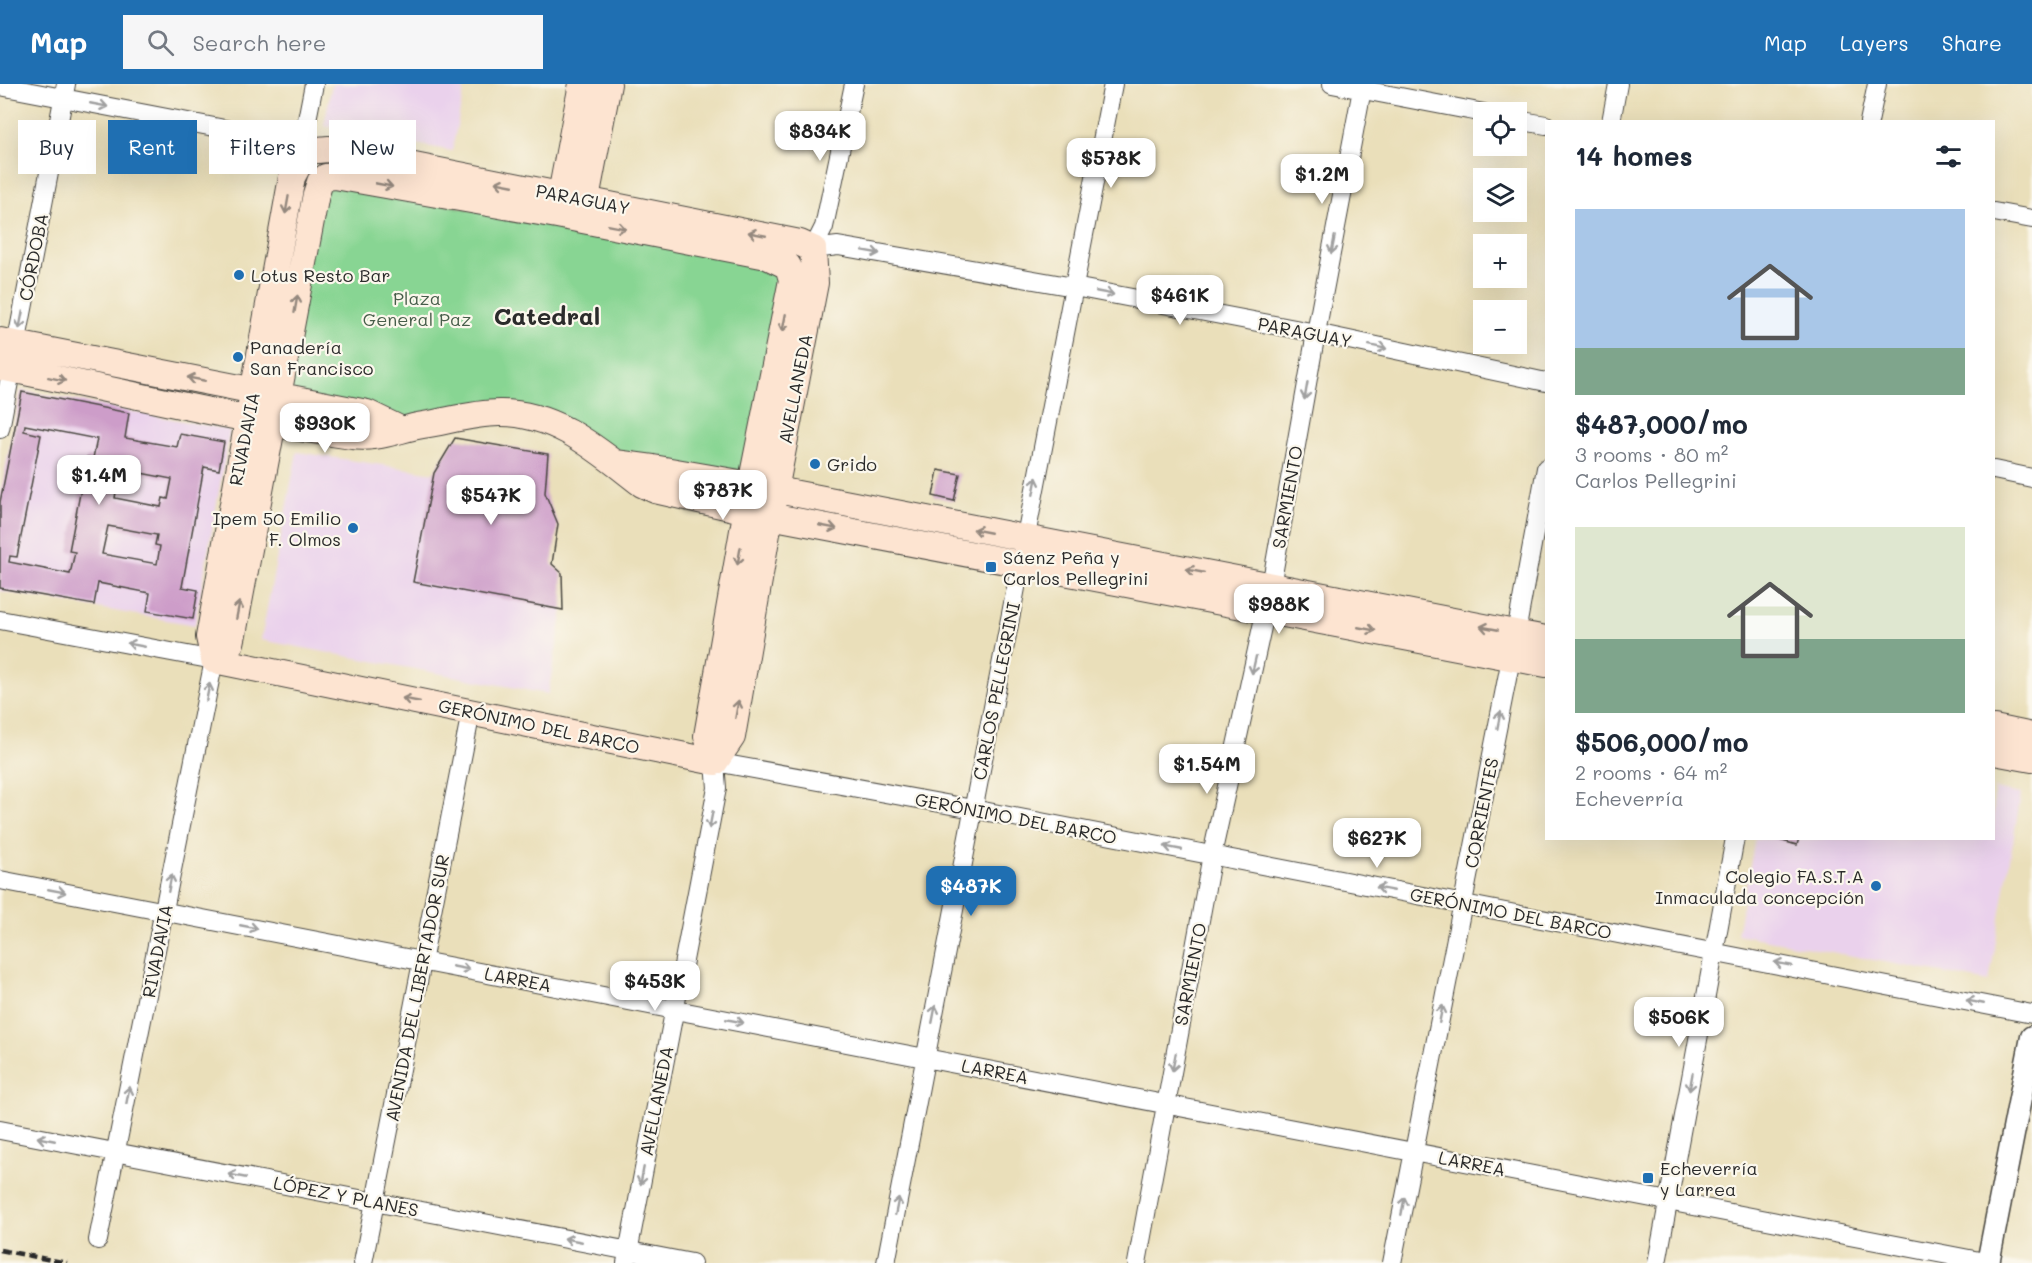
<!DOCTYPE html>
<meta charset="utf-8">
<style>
body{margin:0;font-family:Mali,sans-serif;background:#f6f6f7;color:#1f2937;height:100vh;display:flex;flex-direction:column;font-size:22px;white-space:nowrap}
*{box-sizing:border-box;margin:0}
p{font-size:20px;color:#747a83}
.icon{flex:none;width:33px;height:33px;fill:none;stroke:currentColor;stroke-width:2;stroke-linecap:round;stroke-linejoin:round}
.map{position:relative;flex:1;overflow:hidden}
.drawer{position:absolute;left:1545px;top:36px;width:450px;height:720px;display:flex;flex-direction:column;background:#fff;border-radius:0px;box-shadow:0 6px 24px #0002}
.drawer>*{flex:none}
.hud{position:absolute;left:18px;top:36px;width:570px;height:54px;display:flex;gap:12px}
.tools{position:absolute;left:1473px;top:18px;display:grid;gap:12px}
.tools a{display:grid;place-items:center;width:54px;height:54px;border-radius:0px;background:#fff;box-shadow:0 6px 24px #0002;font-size:30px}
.price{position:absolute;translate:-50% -51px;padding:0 14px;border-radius:12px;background:#fff;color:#222;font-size:20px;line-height:39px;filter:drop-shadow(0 2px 3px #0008)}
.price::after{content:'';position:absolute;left:50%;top:36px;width:18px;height:14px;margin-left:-9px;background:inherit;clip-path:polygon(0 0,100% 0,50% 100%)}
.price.current{background:#1f6fb2;color:#fff}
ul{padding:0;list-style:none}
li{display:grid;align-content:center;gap:12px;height:318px;padding:0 30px}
li span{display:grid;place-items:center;height:186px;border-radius:0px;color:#555}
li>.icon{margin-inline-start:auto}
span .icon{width:108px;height:108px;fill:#fffc;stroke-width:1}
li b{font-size:26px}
h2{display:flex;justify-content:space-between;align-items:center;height:72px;padding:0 30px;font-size:26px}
.chip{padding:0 21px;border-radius:0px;background:#fff;box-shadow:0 6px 24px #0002;font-size:21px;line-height:54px}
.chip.current{background:#1f6fb2;color:#fff}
header{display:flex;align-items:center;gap:36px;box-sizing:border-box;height:84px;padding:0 30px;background:#1f6fb2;color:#fff}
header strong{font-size:28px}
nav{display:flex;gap:33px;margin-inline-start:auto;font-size:21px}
.search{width:420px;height:54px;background:#f6f6f7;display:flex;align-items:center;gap:15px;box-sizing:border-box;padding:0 21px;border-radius:0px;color:#747a83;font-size:22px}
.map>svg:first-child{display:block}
.built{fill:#ead1ec}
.green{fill:#88d593;stroke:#5a805f;stroke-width:1.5}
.building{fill:#cd9dc9;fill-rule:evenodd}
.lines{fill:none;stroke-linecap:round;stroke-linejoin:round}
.minor-casing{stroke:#484640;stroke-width:20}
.tertiary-casing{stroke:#484640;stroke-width:25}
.secondary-casing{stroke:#484640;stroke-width:28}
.minor{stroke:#fff;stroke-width:18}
.tertiary{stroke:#fff;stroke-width:22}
.secondary{stroke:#fde4d1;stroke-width:26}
.rail{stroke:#2b2b2b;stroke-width:4.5;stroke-dasharray:9 4.5;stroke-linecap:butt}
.oneway{stroke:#a0a0a0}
.oneway2{stroke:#94887e}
.poi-dot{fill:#1f6fb2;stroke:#fbf7ec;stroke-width:2}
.labels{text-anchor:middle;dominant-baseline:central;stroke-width:4.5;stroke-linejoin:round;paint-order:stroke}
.street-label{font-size:18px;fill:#2b2b2b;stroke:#fbf7ec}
.poi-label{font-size:18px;fill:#2b2b2b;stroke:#fbf7ec;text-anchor:start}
.park-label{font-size:18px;fill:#475e4a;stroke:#fbf7ec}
.district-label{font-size:24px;font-weight:bold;fill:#2b2b2b;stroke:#fbf7ec}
</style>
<header>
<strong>Map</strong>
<div class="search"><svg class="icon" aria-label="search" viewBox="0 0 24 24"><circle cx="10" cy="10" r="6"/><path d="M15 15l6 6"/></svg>Search here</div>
<nav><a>Map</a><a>Layers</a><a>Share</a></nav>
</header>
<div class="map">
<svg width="2032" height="1179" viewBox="0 0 2032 1179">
<rect width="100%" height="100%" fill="#fbf7ec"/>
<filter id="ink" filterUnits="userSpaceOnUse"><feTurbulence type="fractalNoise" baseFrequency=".0167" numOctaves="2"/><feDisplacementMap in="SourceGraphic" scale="12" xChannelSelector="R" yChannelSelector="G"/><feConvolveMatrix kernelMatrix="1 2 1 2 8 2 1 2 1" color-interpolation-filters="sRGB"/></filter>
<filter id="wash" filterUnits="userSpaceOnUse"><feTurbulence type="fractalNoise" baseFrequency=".008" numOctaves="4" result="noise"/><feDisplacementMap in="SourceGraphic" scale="24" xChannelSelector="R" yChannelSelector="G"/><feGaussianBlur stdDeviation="1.35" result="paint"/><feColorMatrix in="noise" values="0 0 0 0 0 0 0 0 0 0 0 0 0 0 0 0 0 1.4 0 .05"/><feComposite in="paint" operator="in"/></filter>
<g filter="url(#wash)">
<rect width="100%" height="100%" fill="#eadfba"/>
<path class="built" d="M 332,0 L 465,0 L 452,67 L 324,42 Z
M 21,306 L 230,346 L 195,541 L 0,507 L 0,411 Z
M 297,368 L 434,389 L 413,498 L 563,526 L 548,610 L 261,556 Z
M 1994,705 L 2021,710 L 1989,898 L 1737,850 L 1755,755 L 1994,754 Z"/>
<path class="green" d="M 320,98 L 788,182 L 751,401 L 653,384 L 547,337 L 400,345 L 279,312 Z"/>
<g id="blocks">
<path class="building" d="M 22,308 L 129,329 L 125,354 L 177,363 L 180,350 L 224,358 L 219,386 L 204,383 L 182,503 L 198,506 L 193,535 L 147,527 L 150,509 L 98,499 L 94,521 L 0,504 L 0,418 ZM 25,341 L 97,355 L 93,374 L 87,373 L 69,467 L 75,468 L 70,490 L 9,478 L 10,472 L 17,473 L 41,351 L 24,347 ZM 120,385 L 172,395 L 168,415 L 163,414 L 161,423 L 115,414 ZM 108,442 L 157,451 L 155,461 L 160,462 L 157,480 L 102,470 Z
M 455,354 L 548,370 L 545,409 L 558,440 L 552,480 L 562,489 L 563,526 L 413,498 L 434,389 Z
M 938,386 L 960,390 L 954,417 L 933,412 Z
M 1772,754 L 1799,754 L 1797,761 Z"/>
</g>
</g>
<g filter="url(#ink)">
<use href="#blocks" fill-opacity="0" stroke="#484640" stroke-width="1.5"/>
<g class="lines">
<defs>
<path id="minor" d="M 1332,0 L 1484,29
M 0,2 L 277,55 L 306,67 L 306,41 L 314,0
M 1516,36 L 1546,41
M 1611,38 L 1618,0
M 1869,38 L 1877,0
M 1994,128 L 2032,135
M 813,165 L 838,162 L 1074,203 L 1316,249 L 1546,298
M 813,165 L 824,143 L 854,0
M 0,345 L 66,0
M 1994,386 L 2032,394
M 0,536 L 214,576 L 98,1156
M 0,796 L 1990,1179
M 0,1046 L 692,1179
M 363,1179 L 471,628
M 626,1179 L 717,704 L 715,678 L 973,725 L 2032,930
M 886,1179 L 1113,0
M 1137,1179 L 1212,771 L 1271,502 L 1316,249 L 1363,0
M 1392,1179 L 1516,549 L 1546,384
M 1657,1179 L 1735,754"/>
<path id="tertiary" d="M 1988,1179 L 2032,953"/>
<path id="secondary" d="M 306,67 L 329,65 L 800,159 L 813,165
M 326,93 L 335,92 L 557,131 L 767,172 L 788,182
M 558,126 L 582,0
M 583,130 L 608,0
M 0,257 L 367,329 L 400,345
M 0,283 C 117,306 234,336 352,352 C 376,356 399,345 423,341 C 448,337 474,329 499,329 C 556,328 599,367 642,400 L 655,406 L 770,432 L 1546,580
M 615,379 L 653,384 L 751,401 L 1546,555
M 214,576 L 209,553 L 292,93 L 306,67
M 214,576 L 715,678
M 214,576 L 231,559 L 233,550 L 316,110 L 320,98 L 326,93
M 1994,644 L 2032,652
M 1994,668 L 2032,675
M 715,678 L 732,653 L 770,432 L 815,199 L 813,165
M 715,678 L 707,652 L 751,401 L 792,196 L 788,182"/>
</defs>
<use href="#minor" class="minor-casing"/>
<use href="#tertiary" class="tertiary-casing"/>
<use href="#secondary" class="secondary-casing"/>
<use href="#minor" class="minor"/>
<use href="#tertiary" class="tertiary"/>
<use href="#secondary" class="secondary"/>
<path class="rail" d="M 0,1166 L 67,1179"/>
</g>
<defs><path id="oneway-shaft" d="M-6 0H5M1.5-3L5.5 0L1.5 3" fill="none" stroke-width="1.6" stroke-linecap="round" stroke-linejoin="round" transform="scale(1.5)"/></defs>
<g class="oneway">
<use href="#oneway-shaft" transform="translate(99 21) rotate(11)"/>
<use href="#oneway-shaft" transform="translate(1333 161) rotate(101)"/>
<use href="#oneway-shaft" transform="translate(871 168) rotate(10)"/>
<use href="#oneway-shaft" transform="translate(1105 209) rotate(11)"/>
<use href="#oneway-shaft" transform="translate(21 236) rotate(101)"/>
<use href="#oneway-shaft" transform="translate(1378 263) rotate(12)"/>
<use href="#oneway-shaft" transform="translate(1306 307) rotate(100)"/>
<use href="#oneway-shaft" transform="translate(1035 402) rotate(-79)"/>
<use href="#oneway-shaft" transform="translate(136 561) rotate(-169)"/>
<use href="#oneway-shaft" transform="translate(1254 581) rotate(103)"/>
<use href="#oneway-shaft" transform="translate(208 608) rotate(-79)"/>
<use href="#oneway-shaft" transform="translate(1499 636) rotate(-79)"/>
<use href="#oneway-shaft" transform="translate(711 736) rotate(101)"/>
<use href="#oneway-shaft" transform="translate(1173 764) rotate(-169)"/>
<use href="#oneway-shaft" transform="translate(170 799) rotate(-79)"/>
<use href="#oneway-shaft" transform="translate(1385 805) rotate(-169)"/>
<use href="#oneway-shaft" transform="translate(57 807) rotate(11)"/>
<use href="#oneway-shaft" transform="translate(249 843) rotate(11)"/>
<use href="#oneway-shaft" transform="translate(1783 880) rotate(-169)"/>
<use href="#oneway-shaft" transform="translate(461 884) rotate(11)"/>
<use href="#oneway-shaft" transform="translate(1975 918) rotate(-169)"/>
<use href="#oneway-shaft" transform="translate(934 930) rotate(-79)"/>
<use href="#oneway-shaft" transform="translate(1441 930) rotate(-79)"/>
<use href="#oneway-shaft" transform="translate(735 937) rotate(11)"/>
<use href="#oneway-shaft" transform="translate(1174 978) rotate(101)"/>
<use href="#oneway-shaft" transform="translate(1691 998) rotate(100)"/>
<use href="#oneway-shaft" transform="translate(128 1011) rotate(-79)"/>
<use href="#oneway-shaft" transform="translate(46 1055) rotate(-169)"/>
<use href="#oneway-shaft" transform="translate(237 1092) rotate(-169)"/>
<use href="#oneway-shaft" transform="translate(642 1092) rotate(101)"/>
<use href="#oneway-shaft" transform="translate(897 1122) rotate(-79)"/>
<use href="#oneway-shaft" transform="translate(1403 1122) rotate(-79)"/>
<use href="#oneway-shaft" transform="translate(573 1156) rotate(-169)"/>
</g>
<g class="oneway2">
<use href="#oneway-shaft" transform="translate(504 100) rotate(-169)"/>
<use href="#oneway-shaft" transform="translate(384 101) rotate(11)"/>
<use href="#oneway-shaft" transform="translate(287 121) rotate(100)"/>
<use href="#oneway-shaft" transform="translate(617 143) rotate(11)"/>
<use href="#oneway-shaft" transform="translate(757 150) rotate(-169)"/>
<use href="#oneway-shaft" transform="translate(296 220) rotate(-80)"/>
<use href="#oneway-shaft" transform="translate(784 239) rotate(101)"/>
<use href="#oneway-shaft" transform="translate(57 295) rotate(12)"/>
<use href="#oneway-shaft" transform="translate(196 295) rotate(-169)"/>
<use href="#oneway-shaft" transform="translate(828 443) rotate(11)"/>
<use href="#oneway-shaft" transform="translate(982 447) rotate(-169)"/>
<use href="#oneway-shaft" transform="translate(739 472) rotate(100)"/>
<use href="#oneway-shaft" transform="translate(1195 487) rotate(-169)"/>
<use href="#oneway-shaft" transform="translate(238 526) rotate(-79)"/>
<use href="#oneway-shaft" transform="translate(1489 544) rotate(-169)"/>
<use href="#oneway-shaft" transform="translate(1367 545) rotate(11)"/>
<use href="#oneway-shaft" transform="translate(411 616) rotate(-169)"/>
<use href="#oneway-shaft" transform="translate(737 625) rotate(-80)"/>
</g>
</g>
<g class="poi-dot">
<circle cx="239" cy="191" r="6"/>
<circle cx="238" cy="273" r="6"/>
<circle cx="815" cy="380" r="6"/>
<circle cx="353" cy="444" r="6"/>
<rect x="985" y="477" width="12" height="12" rx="3"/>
<circle cx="1876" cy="802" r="6"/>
<rect x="1642" y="1088" width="12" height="12" rx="3"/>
</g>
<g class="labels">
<g class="street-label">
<text transform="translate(583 115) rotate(11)">PARAGUAY</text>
<text transform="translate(33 173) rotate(-79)">CÓRDOBA</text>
<text transform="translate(1305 248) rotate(11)">PARAGUAY</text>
<text transform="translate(795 305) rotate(-79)">AVELLANEDA</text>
<text transform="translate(244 355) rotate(-79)">RIVADAVIA</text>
<text transform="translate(1287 413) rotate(-80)">SARMIENTO</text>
<text transform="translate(996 607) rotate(-79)">CARLOS PELLEGRINI</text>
<text transform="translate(539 642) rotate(12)">GERÓNIMO DEL BARCO</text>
<text transform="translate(1481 729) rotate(-79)">CORRIENTES</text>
<text transform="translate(1016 734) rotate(11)">GERÓNIMO DEL BARCO</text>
<text transform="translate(1511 829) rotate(11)">GERÓNIMO DEL BARCO</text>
<text transform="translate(157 867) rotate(-79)">RIVADAVIA</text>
<text transform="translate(1190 890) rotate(-79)">SARMIENTO</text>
<text transform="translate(518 895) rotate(11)">LARREA</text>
<text transform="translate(417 904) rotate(-79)">AVENIDA DEL LIBERTADOR SUR</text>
<text transform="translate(995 987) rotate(11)">LARREA</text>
<text transform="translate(656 1017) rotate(-79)">AVELLANEDA</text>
<text transform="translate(1472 1079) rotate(11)">LARREA</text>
<text transform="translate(346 1112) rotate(11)">LÓPEZ Y PLANES</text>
</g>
<g class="poi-label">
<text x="251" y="191">Lotus Resto Bar</text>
<text x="250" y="263">Panadería<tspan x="250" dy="21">San Francisco</tspan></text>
<text x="827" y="380">Grido</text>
<text x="341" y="434" text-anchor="end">Ipem 50 Emilio<tspan x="341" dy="21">F. Olmos</tspan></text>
<text x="1003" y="473">Sáenz Peña y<tspan x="1003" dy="21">Carlos Pellegrini</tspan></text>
<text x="1864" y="792" text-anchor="end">Colegio FA.S.T.A<tspan x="1864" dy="21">Inmaculada concepción</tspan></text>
<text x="1660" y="1084">Echeverría<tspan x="1660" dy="21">y Larrea</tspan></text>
</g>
<g class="park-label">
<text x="417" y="214">Plaza<tspan x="417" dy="21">General Paz</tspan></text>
</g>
<g class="district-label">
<text x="547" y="231">Catedral</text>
</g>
</g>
</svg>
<div class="tools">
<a><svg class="icon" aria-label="locate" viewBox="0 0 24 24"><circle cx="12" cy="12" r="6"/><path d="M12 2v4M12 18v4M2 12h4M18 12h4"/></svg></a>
<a><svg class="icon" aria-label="layers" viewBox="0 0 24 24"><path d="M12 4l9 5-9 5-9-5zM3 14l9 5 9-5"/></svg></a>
<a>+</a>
<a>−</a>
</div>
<b class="price" style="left:820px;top:78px">$834K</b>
<b class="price" style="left:1111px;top:105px">$578K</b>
<b class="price" style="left:1322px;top:121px">$1.2M</b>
<b class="price" style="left:1180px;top:242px">$461K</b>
<b class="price" style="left:325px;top:370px">$930K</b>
<b class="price" style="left:99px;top:422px">$1.4M</b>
<b class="price" style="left:723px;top:437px">$787K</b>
<b class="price" style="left:491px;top:442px">$547K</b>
<b class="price" style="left:1279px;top:551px">$988K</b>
<b class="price" style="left:1207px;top:711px">$1.54M</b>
<b class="price" style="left:1377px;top:785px">$627K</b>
<b class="price current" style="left:971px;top:833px">$487K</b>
<b class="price" style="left:655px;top:928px">$453K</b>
<b class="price" style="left:1679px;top:964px">$506K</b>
<div class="hud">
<a class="chip">Buy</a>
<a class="chip current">Rent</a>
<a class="chip">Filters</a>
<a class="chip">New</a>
</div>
<section class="drawer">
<h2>14 homes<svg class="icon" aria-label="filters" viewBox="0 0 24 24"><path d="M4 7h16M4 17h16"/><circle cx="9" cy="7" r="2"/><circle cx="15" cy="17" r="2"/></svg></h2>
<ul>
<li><span style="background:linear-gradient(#a9c7e8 75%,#7fa58c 0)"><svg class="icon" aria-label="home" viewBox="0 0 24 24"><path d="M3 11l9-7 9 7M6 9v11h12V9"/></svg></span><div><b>$487,000/mo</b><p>3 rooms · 80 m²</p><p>Carlos Pellegrini</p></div></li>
<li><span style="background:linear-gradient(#dfe7d0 60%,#7fa58c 0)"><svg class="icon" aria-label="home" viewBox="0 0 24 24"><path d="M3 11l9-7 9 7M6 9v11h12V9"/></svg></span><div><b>$506,000/mo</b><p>2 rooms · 64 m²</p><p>Echeverría</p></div></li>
</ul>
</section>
</div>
